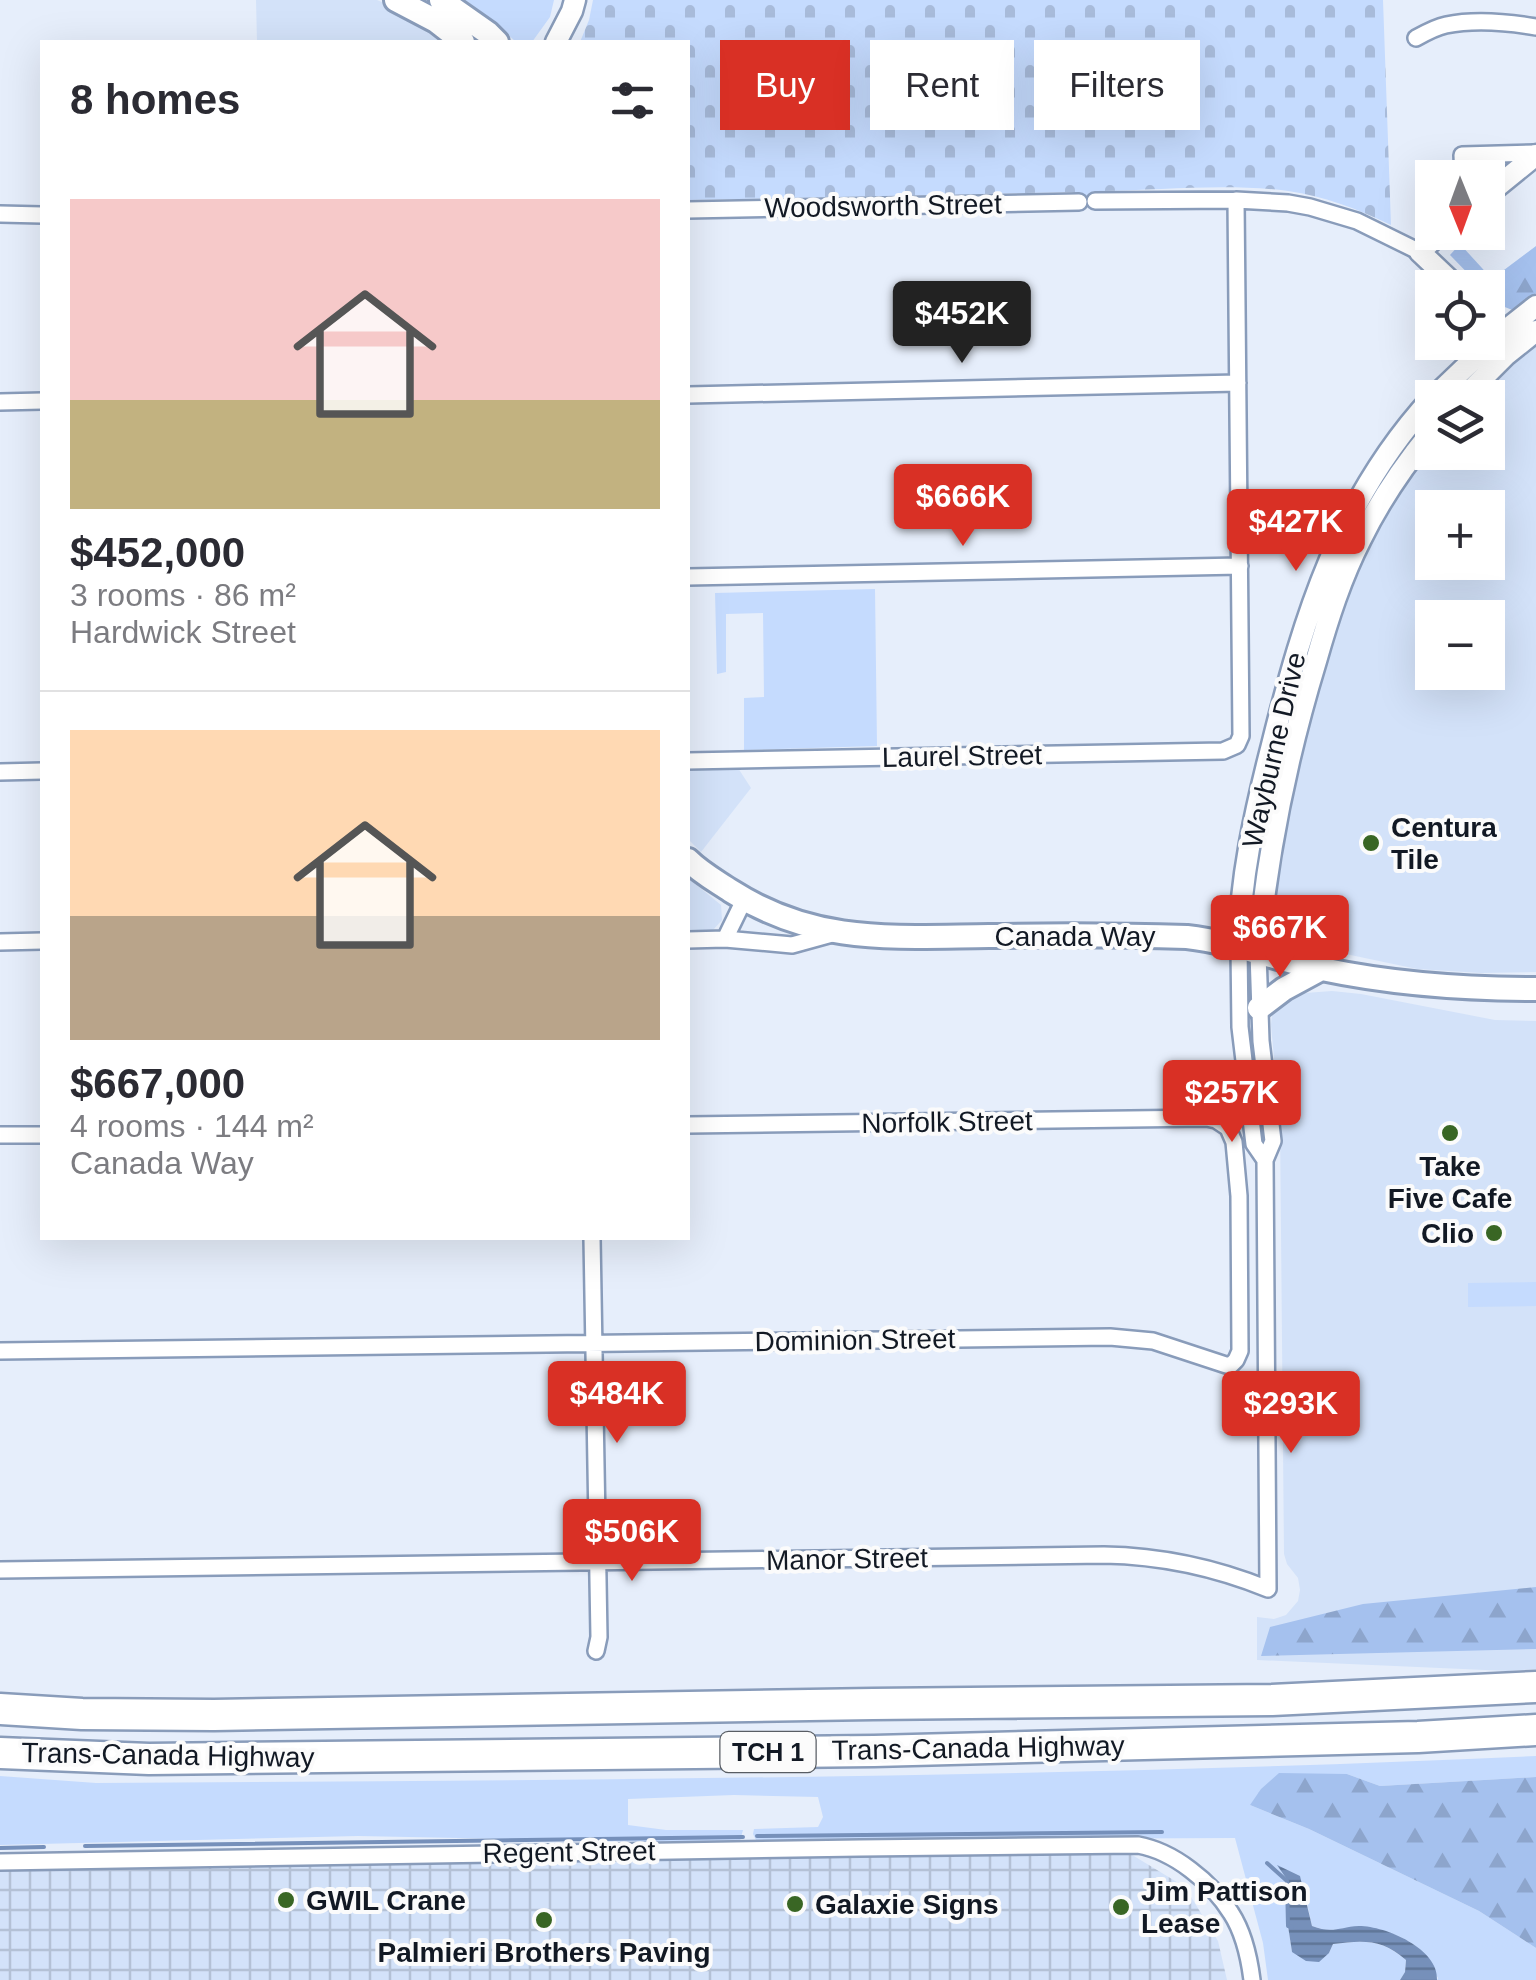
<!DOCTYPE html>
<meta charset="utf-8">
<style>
body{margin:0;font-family:Arial,sans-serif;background:#f7f7f7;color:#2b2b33;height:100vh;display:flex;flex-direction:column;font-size:38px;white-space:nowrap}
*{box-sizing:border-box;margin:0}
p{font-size:32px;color:#7c7c81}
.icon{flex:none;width:55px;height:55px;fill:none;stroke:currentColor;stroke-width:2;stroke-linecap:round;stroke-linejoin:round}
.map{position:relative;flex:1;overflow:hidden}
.sheet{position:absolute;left:40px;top:40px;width:650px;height:1200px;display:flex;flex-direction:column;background:#fff;border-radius:0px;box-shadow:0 10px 40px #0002}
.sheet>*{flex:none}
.hud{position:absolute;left:720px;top:40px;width:665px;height:90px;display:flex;gap:20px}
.needle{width:65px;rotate:179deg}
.controls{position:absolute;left:1415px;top:160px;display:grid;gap:20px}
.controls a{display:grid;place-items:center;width:90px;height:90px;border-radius:0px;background:#fff;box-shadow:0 10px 40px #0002;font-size:50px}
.price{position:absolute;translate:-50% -85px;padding:0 22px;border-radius:10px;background:#d93025;color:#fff;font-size:32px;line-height:65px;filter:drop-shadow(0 2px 5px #0008)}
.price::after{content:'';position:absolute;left:50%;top:60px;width:30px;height:22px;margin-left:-15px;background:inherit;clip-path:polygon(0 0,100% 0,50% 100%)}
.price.on{background:#222;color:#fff}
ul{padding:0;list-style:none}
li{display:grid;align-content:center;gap:20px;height:530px;padding:0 30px}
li+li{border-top:2px solid #e1e1e2}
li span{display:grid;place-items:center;height:310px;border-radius:0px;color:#555}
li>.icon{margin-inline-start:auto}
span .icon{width:180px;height:180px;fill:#fffc;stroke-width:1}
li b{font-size:42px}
h2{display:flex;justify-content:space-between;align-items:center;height:120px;padding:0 30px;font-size:42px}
.chip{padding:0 35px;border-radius:0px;background:#fff;box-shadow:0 10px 40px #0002;font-size:35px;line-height:90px}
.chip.on{background:#d93025;color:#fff}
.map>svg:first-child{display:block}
.built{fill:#d3e2f9;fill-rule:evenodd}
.industrial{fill:url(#industrial-grid)}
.grass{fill:#c5dbfe}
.forest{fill:url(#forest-firs)}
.cemetery{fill:url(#cemetery-stones)}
.water{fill:url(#water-rules)}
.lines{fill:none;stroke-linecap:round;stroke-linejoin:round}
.stream{stroke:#7690ba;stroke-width:4}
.minor-casing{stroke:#899cba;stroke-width:20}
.tertiary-casing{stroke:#899cba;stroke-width:25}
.secondary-casing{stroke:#899cba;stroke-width:28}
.motorway-casing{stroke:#899cba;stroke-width:35}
.minor{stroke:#fff;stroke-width:15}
.tertiary{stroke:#fff;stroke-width:20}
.secondary{stroke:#fff;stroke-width:22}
.motorway{stroke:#fff;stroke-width:30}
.poi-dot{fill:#396624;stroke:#fbfbfb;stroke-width:4}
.labels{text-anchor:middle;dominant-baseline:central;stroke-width:8;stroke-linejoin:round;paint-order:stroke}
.shield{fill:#fbfbfb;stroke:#585d64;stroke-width:2.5}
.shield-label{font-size:25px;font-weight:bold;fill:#121924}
.street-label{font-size:28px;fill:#121924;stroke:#fbfbfb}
.poi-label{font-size:28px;font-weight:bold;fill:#121924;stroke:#fbfbfb;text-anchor:start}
</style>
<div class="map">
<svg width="1536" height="1980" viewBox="0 0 1536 1980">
<defs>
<pattern id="industrial-grid" width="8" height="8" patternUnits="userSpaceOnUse" patternTransform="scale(2.5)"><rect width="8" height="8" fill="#d3e2f9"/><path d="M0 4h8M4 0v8" fill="none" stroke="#b4c1d5"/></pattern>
<pattern id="forest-firs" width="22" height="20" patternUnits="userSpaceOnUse" patternTransform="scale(2.5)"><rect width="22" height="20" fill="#a5c1ee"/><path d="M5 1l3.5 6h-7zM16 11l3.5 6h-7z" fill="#8da5cc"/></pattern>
<pattern id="cemetery-stones" width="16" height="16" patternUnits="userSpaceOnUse" patternTransform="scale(2.5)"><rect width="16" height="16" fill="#c5dbfe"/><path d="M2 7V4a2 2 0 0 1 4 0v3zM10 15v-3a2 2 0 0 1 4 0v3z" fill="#a8bbda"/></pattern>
<pattern id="water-rules" width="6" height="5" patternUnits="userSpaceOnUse" patternTransform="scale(2.5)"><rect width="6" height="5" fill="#7690ba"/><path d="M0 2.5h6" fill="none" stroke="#5f7597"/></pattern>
</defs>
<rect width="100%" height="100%" fill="#e6eefb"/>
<path class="built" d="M 256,0 L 377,0 L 405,12 L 453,42 L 257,42 Z
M 1536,344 L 1536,972 L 1481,973 L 1417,969 L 1303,945 L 1280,938 L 1273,928 L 1273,917 L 1285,826 L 1307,725 L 1337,622 L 1367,546 L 1406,479 L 1432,445 L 1432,452 L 1488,452 L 1488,398 L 1475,397 ZM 1432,508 L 1488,508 L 1488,562 L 1432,562 ZM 1432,618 L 1488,618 L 1488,672 L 1432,672 Z
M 738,768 L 751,788 L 701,852 L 688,839 L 688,769 Z
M 688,878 L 721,905 L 722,920 L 713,930 L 688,933 Z
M 1332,991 L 1361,994 L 1495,1020 L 1536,1021 L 1536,1669 L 1508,1671 L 1257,1660 L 1257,1617 L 1274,1619 L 1286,1615 L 1298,1601 L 1300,1590 L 1298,1578 L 1287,1564 L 1284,1554 L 1280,1124 L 1271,1025 L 1272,1014 L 1274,1009 L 1292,994 Z"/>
<path class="industrial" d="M 1129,1853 L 1185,1887 L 1218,1941 L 1227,1980 L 0,1980 L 0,1868 Z"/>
<path class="grass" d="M 465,0 L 554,0 L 550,17 L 532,42 L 516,42 L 491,19 Z
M 875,589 L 877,746 L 744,750 L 744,698 L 764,697 L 763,613 L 726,614 L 726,672 L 717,674 L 715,593 Z
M 1536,1282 L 1536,1306 L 1468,1307 L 1468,1283 Z
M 1536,1756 L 1536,1777 L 1380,1786 L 1347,1774 L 1250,1805 L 1309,1829 L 1479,1911 L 1536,1948 L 1536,1980 L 1437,1980 L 1438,1978 C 1431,1968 1424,1952 1414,1945 C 1401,1935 1376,1927 1360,1927 C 1340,1927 1333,1934 1312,1926 L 1303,1885 L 1279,1867 L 1288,1880 L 1288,1926 L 1292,1952 L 1329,1953 L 1333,1944 C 1364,1940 1381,1939 1406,1960 L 1405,1972 L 1400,1980 L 1268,1980 L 1263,1943 L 1235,1838 L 756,1840 L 753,1834 L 754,1829 L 818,1827 L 823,1817 L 818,1797 L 734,1795 L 628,1799 L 628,1825 L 666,1830 L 743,1830 L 740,1841 L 656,1842 L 358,1836 L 0,1845 L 0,1776 L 96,1783 C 576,1780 1056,1778 1536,1756 Z"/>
<path class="forest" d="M 1460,244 L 1492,279 L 1536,246 L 1536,293 L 1515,311 L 1497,304 L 1488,294 L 1488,288 L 1481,287 L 1450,255 Z
M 1536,1587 L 1536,1649 L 1261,1656 L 1270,1627 L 1363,1604 Z
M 1279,1773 L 1347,1774 L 1380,1786 L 1536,1777 L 1536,1948 L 1479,1911 L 1309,1829 L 1250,1805 L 1261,1789 Z"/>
<path class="cemetery" d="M 593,0 L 1383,0 L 1391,225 C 1358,209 1324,196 1288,191 C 1227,183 1163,190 1101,191 L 1096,192 L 1090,198 L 1084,199 L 1081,194 L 1072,192 L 688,200 L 688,42 L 580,42 L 589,20 Z"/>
<path class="water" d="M 1277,1865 L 1300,1876 L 1312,1926 C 1333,1934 1339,1927 1359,1926 C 1386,1926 1439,1949 1437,1980 L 1400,1980 L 1405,1972 L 1406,1960 C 1382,1939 1364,1940 1333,1944 L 1329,1953 L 1319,1962 L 1306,1961 L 1292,1952 L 1288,1926 L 1288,1881 Z"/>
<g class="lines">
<path class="stream" d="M 757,1836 L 1162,1832
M 85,1846 L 743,1837
M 0,1848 L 44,1847
M 1267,1863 L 1287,1881 L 1288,1926 L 1292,1927"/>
<defs>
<path id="minor" d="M 1416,38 C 1425,33 1436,27 1446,25 C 1475,19 1507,22 1536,27
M 1463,178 L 1462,155 L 1536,153
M 1095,201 L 1236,200 L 1288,203 L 1310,207 L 1357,221 L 1420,252
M 688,210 L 1079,202
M 0,214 L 42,215
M 688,395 L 1238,383
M 0,402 L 42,401
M 688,577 L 1240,566
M 688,761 L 1223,751 L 1237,745 L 1241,736 L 1236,200
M 0,772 L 42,771
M 725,939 L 744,900
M 688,940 L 725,939 L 792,945 L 832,934
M 0,942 L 42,941
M 1239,947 L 1240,1027 L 1250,1111 L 1254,1144 L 1265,1160
M 0,1135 L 42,1135
M 592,1238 L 599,1637 L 596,1651
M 0,1351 L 1110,1337 L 1153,1341 L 1226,1365 L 1231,1365 L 1236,1360 L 1240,1351 L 1239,1196 L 1234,1142 L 1228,1128 L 1216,1120 L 1206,1118 L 688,1125
M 0,1570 L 1104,1555 C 1162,1556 1214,1567 1268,1589 L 1265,1160 L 1273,1141 L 1261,1041 L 1258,953
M 0,1862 L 860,1848 L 1138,1845 C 1173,1851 1212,1882 1231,1913 C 1244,1933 1249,1956 1252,1980"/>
<path id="tertiary" d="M 556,42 L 572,11 L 575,0
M 1488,194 L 1536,155
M 1441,232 L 1420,252 L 1458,288
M 1433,398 L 1498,336 L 1536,306
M 1463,398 L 1506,355 L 1536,331
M 1239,947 C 1240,879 1255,811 1272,745 C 1304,616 1340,498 1432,398
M 1258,953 C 1267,854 1287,756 1316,661 C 1328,619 1341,578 1361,539 C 1380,500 1405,464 1432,431"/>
<path id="secondary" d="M 396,0 L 436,21 L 463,42
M 441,0 L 488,33 L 497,42
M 688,860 C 701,873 716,881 731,891 C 816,945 893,937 989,936 C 1055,935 1121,935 1187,937 C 1233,942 1277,960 1322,969 C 1393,984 1463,989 1536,989
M 1259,1008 L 1284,989 L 1321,969"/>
<path id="motorway" d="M 0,1709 L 82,1714 L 214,1715 L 873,1704 L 1272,1700 L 1536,1687
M 0,1753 L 149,1759 L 874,1751 L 1418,1737 L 1536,1730"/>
</defs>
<use href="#minor" class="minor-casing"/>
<use href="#tertiary" class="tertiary-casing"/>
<use href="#secondary" class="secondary-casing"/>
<use href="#motorway" class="motorway-casing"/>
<use href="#minor" class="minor"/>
<use href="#tertiary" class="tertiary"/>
<use href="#secondary" class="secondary"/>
<use href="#motorway" class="motorway"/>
</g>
<g class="poi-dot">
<circle cx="1371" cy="843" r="10"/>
<circle cx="1450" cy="1133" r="10"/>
<circle cx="1494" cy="1233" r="10"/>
<circle cx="286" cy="1900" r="10"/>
<circle cx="795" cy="1904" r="10"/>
<circle cx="1121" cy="1907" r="10"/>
<circle cx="544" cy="1920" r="10"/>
</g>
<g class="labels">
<rect class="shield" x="720.5" y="1732" width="95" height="40" rx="8"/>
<g class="shield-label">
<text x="768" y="1752">TCH 1</text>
</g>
<g class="street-label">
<text transform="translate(883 206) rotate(-1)">Woodsworth Street</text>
<text transform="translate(1274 750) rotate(-77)">Wayburne Drive</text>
<text transform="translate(962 756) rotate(-1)">Laurel Street</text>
<text x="1075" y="936">Canada Way</text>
<text transform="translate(947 1122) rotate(-1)">Norfolk Street</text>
<text transform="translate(855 1340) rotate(-1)">Dominion Street</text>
<text transform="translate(847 1559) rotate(-1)">Manor Street</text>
<text transform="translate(978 1748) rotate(-1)">Trans-Canada Highway</text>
<text transform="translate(168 1755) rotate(1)">Trans-Canada Highway</text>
<text transform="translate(569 1852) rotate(-1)">Regent Street</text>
</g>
<g class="poi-label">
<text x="1391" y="827">Centura<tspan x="1391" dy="32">Tile</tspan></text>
<text x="1450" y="1166" text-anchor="middle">Take<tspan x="1450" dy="32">Five Cafe</tspan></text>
<text x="1474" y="1233" text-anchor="end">Clio</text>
<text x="1141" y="1891">Jim Pattison<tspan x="1141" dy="32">Lease</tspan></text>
<text x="306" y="1900">GWIL Crane</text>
<text x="815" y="1904">Galaxie Signs</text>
<text x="544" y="1952" text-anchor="middle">Palmieri Brothers Paving</text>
</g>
</g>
</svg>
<div class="controls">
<a><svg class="needle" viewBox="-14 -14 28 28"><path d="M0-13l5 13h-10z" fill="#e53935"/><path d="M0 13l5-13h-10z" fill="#7c7c81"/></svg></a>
<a><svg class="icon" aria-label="locate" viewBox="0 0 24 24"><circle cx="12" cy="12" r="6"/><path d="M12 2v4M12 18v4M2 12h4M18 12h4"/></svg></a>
<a><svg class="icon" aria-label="layers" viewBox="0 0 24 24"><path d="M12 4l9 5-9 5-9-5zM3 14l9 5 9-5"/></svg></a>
<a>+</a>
<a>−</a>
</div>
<b class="price on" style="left:962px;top:366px">$452K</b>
<b class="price" style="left:963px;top:549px">$666K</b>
<b class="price" style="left:1296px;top:574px">$427K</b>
<b class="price" style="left:1280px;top:980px">$667K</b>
<b class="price" style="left:1232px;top:1145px">$257K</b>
<b class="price" style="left:617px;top:1446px">$484K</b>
<b class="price" style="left:1291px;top:1456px">$293K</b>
<b class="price" style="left:632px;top:1584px">$506K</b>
<div class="hud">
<a class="chip on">Buy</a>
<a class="chip">Rent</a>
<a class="chip">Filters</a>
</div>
<section class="sheet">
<h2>8 homes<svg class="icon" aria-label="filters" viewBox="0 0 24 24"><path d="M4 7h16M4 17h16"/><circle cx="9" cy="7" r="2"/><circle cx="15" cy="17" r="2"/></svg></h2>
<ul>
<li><span style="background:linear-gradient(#f6c9c9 65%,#c2b280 0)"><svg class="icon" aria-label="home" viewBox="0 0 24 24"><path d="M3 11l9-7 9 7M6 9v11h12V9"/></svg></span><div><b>$452,000</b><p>3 rooms · 86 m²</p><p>Hardwick Street</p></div></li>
<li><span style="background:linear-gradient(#ffd9b3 60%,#b9a48a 0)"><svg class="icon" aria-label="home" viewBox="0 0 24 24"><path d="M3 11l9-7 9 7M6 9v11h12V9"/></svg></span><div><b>$667,000</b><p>4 rooms · 144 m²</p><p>Canada Way</p></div></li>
</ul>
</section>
</div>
